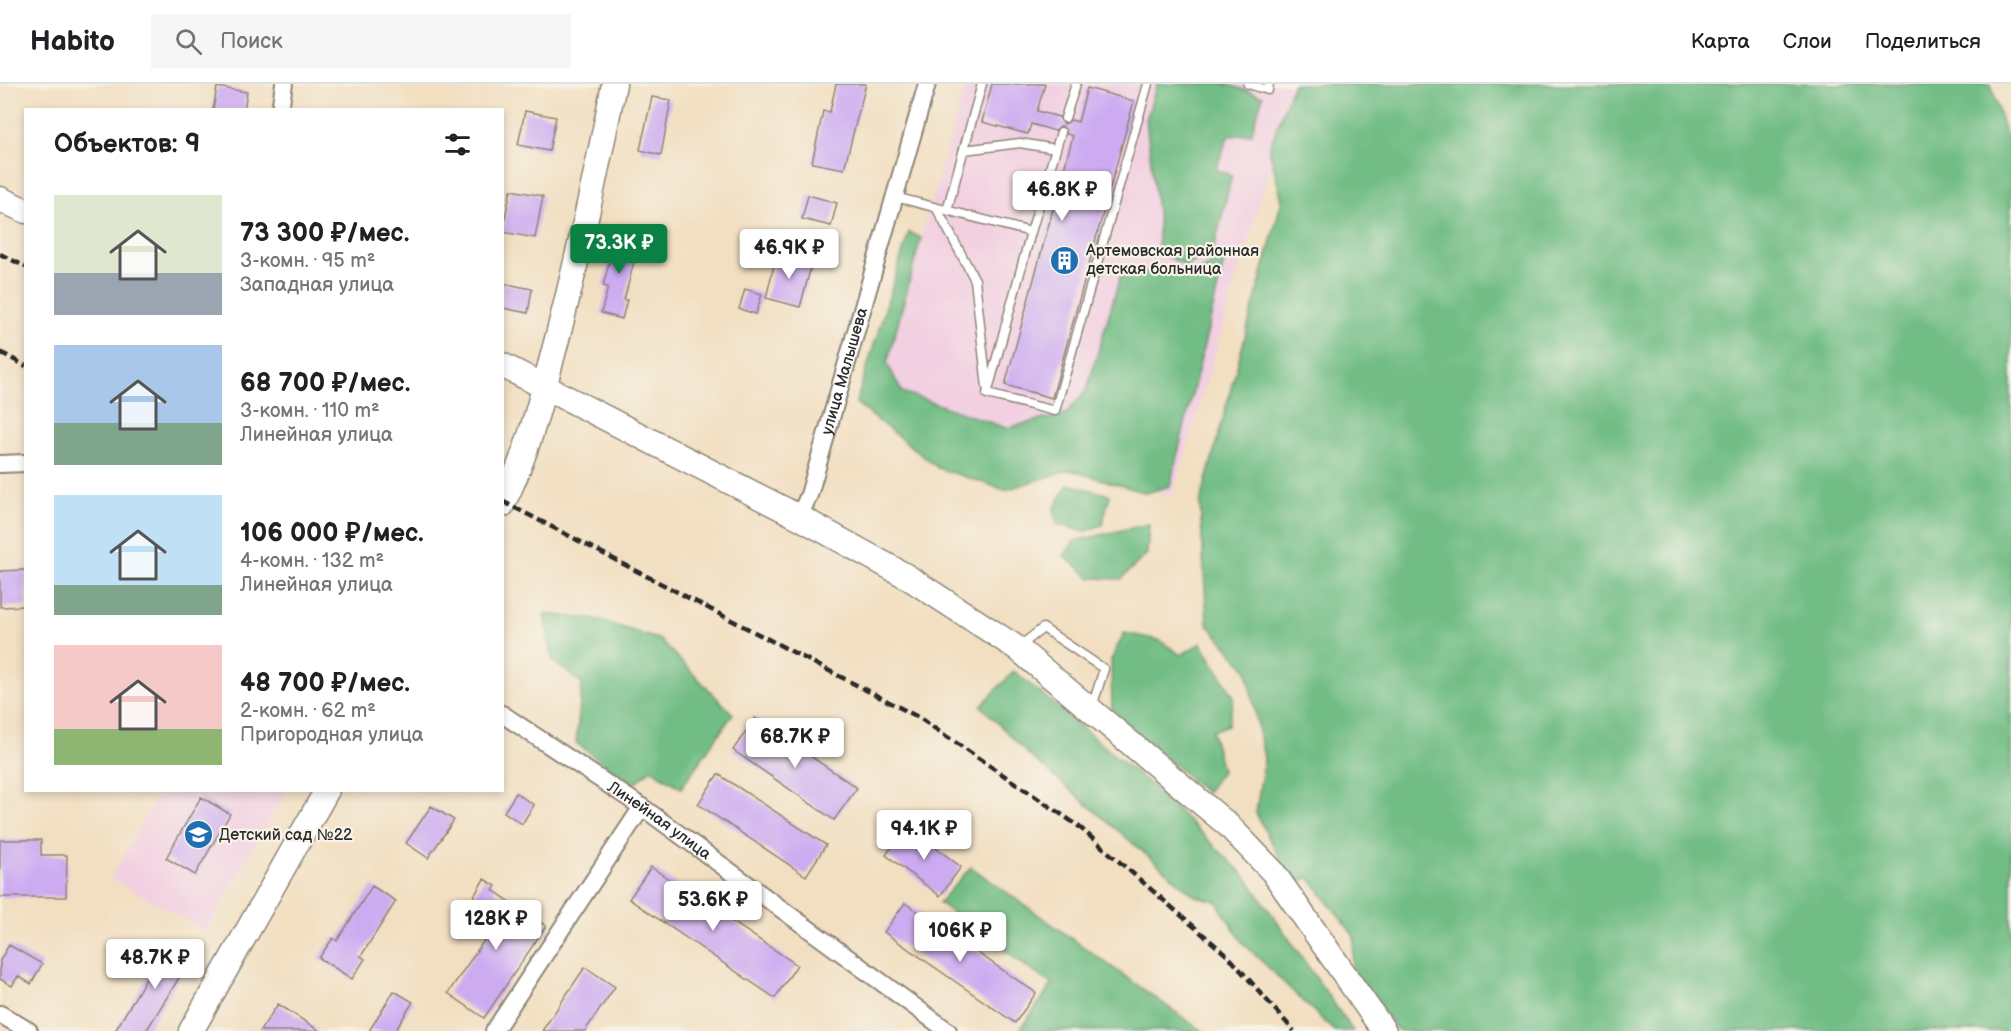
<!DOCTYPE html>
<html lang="ru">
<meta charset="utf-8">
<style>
body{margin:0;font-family:"Balsamiq Sans",sans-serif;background:#f6f6f6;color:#202124;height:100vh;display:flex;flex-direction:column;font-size:22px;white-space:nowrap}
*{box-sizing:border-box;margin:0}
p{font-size:20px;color:#757577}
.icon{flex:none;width:33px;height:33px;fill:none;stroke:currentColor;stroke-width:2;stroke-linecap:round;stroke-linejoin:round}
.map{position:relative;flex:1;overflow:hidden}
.side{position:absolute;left:24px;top:24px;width:480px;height:684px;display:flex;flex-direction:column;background:#fff;border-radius:0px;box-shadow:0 3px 9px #0003}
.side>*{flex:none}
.price{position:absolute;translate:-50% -51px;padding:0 14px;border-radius:6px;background:#fff;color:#222;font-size:20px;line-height:39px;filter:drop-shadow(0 2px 3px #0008)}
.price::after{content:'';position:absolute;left:50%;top:36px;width:18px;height:14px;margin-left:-9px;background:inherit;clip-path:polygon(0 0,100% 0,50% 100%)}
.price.current{background:#0b8043;color:#fff}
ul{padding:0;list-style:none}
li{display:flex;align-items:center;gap:18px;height:150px;padding:0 30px}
li span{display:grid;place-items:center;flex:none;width:168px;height:120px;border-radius:0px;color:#555}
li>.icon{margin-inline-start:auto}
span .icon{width:72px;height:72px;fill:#fffc;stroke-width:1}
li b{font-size:26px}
h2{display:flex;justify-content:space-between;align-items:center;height:72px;padding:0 30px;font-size:26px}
header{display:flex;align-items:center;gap:36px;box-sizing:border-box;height:84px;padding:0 30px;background:#fff;border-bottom:2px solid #e0e0e0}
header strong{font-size:28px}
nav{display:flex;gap:33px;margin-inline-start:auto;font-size:21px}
.search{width:420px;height:54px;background:#f6f6f6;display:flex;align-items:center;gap:15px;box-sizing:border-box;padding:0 21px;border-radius:0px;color:#757577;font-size:22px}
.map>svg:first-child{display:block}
.built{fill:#f2cfe1}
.forest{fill:#72bd85;stroke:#4e7458;stroke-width:1.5}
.building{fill:#cdabf1}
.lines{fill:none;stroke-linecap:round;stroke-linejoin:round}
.lane-casing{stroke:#8e8576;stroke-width:11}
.street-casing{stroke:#8e8576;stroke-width:20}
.secondary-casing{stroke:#8e8576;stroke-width:27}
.lane{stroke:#fff;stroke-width:8}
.street{stroke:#fff;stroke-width:16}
.secondary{stroke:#fff;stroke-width:24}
.rail{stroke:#2b2b2b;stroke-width:4.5;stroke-dasharray:9 4.5;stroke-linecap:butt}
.labels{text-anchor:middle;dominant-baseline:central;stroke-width:4.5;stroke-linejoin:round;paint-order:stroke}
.poi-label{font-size:16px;fill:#2b2b2b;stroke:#f7f3e8;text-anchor:start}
.street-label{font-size:16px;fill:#2b2b2b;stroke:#f7f3e8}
</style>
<header>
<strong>Habito</strong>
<div class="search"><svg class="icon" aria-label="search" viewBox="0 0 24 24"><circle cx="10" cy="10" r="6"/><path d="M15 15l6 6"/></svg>Поиск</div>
<nav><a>Карта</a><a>Слои</a><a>Поделиться</a></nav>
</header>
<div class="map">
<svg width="2011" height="947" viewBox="0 0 2011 947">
<rect width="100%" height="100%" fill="#f7f3e8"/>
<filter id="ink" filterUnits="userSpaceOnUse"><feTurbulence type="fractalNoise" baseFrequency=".0167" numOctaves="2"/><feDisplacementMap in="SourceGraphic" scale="12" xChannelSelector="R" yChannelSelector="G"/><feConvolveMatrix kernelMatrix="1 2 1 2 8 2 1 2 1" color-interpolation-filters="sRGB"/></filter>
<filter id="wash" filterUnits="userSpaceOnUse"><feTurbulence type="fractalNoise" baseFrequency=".008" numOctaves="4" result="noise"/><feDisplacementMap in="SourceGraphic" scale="24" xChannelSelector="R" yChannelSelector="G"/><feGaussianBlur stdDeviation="1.35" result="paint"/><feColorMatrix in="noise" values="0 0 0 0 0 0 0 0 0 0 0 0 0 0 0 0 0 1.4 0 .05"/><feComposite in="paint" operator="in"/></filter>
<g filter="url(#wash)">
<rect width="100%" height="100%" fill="#f2dfc1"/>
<path class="built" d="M 966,0 L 1294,0 L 1173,411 L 871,321 Z
M 160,707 L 285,708 L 206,848 L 111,794 Z"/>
<path class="forest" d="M 1157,0 L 1226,0 L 1263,12 L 1251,50 L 1228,52 L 1216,86 L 1232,91 L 1213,168 L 1186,182 L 1158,168 L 1158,136 L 1146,36 Z
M 1293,0 L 1991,0 L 2011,71 L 2011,947 L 1398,947 L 1352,886 L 1354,852 L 1309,793 L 1294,801 L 1256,729 L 1264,674 L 1247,586 L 1207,540 L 1200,419 L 1282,116 L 1269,65 Z
M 909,148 L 921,154 L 887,279 L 902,308 L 1006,344 L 1066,330 L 1087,305 L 1120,193 L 1155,185 L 1194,191 L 1226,170 L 1170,402 L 1146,409 L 1070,386 L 1005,406 L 938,384 L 856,319 Z
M 1068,400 L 1110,411 L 1102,441 L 1084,448 L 1057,440 L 1054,425 Z
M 1149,440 L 1147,470 L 1121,495 L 1091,494 L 1064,472 L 1074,457 Z
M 544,530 L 600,536 L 660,556 L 733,630 L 681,704 L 651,685 L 633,701 L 576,659 L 582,600 L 553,577 Z
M 1124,549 L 1159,556 L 1181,571 L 1201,559 L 1234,613 L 1228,641 L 1212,647 L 1222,687 L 1206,709 L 1112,626 L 1111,576 Z
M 1014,587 L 1159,708 L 1246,793 L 1353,947 L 1334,947 L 1243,859 L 1216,817 L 1195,812 L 1030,672 L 981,622 Z
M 971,783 L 1202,947 L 1019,947 L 1052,901 L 939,819 Z"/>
<g id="blocks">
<path class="building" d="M 836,0 L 866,0 L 844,85 L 812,79 L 823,27 L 830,28 Z
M 992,0 L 1045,0 L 1037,27 L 1059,33 L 1064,40 L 1071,36 L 1078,38 L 1087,4 L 1134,17 L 1052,314 L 1005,301 L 1073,52 L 1067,50 L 1062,42 L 1055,47 L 1031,40 L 1028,50 L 982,38 Z
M 217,3 L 247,8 L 244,26 L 213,26 Z
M 652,13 L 671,16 L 661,71 L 640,66 Z
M 525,27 L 556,33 L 549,67 L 518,61 Z
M 511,106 L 543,112 L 535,154 L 502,148 Z
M 808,111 L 837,119 L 831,142 L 802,135 Z
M 617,149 L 640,155 L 624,216 L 627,216 L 622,235 L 601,229 L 608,203 L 603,202 Z
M 777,169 L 812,179 L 800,223 L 766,214 Z
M 502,199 L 532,205 L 528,229 L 502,224 Z
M 745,205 L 762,210 L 756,230 L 739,225 Z
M 26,486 L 26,522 L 0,523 L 0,487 Z
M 755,634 L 857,704 L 834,736 L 733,666 Z
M 718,690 L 826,761 L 806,792 L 698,720 Z
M 516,709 L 534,721 L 522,740 L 504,728 Z
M 201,713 L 230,730 L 195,791 L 166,774 Z
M 431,722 L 454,736 L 428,774 L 406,759 Z
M 907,742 L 961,783 L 940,812 L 886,771 Z
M 0,756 L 41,756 L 41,771 L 67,771 L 66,813 L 0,813 Z
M 651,783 L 797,881 L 775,914 L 629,815 Z
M 484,795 L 496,802 L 493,806 L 546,842 L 484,934 L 448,909 L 498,836 L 470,819 Z
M 372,802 L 396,817 L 361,872 L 365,875 L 352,895 L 319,874 L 333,854 L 337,857 Z
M 905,819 L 1036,909 L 1015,939 L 884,848 Z
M 167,859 L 192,873 L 146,947 L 115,947 Z
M 9,861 L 42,880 L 31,900 L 18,892 L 12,902 L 0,895 L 0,876 Z
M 585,883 L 615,903 L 585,947 L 542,947 Z
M 394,907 L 413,918 L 395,947 L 369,947 Z
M 278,920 L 320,947 L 260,947 Z"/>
</g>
</g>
<g filter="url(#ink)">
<use href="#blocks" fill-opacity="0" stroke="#8e8576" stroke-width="1.5"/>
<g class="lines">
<defs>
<path id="lane" d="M 1248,0 L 1268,6 L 1269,0
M 1065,34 L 1076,0
M 964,66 L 1020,59 L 1056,65
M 895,113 L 1031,148 L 1061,48
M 937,125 L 975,196 L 987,303
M 947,126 L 982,0
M 1031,148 L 987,310 L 1055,327 L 1148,0
M 1020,562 L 1043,544 L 1104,585 L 1092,623"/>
<g id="street">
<path d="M 280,26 L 284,0"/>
<path d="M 0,380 L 26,379"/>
<path id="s1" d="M 799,433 L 809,411 L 927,0"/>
<path id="s2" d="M 502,630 L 642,723 L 948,947"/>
<path d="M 0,930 L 29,947"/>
<path d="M 494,947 L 642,723"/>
</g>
<path id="secondary" d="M 0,115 L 26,127
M 502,281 L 799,433 L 906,492 L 1017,564 L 1228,741 L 1273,788 L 1384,947
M 502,421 C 529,368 542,311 557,255 C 579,170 597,86 614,0
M 191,947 L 327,706"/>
</defs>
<use href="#lane" class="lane-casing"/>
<use href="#street" class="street-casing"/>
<use href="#secondary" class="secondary-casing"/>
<use href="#lane" class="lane"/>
<use href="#street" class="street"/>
<use href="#secondary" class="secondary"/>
<path class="rail" d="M 0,170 L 26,183
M 0,268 L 26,282
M 502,417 L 918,633 L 1077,741 L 1229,873 L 1294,947"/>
</g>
</g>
<defs>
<symbol id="building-disc" viewBox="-11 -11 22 22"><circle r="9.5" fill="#1f6fb2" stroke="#f7f3e8"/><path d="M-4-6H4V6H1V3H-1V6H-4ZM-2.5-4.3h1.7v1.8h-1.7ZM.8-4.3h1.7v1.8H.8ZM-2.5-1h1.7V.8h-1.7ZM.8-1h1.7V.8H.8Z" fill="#fff"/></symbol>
<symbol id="school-disc" viewBox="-11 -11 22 22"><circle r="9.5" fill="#1f6fb2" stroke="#f7f3e8"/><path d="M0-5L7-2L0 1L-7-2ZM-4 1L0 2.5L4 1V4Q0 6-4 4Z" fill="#fff"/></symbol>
</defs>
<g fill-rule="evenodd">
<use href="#building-disc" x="1048" y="160" width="33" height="33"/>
<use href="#school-disc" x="182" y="734" width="33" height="33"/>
</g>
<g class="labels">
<g class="poi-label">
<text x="1086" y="167">Артемовская районная<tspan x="1086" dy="18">детская больница</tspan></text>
<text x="219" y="751">Детский сад №22</text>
</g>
<g class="street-label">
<text stroke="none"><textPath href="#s1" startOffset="153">улица Малышева</textPath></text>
<text stroke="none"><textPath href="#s2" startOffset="190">Линейная улица</textPath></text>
</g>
</g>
</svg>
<b class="price" style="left:1062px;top:138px">46.8K ₽</b>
<b class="price current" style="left:619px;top:191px">73.3K ₽</b>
<b class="price" style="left:789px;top:196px">46.9K ₽</b>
<b class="price" style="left:795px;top:685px">68.7K ₽</b>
<b class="price" style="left:924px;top:777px">94.1K ₽</b>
<b class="price" style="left:713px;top:848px">53.6K ₽</b>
<b class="price" style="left:496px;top:867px">128K ₽</b>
<b class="price" style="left:960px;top:879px">106K ₽</b>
<b class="price" style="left:155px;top:906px">48.7K ₽</b>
<section class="side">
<h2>Объектов: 9<svg class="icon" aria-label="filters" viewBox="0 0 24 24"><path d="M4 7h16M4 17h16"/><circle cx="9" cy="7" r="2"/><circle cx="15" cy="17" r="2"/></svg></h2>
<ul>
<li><span style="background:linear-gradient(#dfe7d0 65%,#9aa5b1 0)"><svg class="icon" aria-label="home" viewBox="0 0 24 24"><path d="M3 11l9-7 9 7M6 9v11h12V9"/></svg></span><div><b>73 300 ₽/мес.</b><p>3-комн. · 95 m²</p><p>Западная улица</p></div></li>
<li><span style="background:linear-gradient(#a9c7e8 65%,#7fa58c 0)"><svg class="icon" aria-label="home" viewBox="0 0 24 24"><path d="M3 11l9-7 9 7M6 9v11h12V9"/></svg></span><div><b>68 700 ₽/мес.</b><p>3-комн. · 110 m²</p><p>Линейная улица</p></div></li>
<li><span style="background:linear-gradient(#bfe0f5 75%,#7fa58c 0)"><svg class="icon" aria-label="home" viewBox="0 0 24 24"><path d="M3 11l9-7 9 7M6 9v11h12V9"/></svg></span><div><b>106 000 ₽/мес.</b><p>4-комн. · 132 m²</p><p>Линейная улица</p></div></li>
<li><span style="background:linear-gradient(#f6c9c9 70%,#8fb573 0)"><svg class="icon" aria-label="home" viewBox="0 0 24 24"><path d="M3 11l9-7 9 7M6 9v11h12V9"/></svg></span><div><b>48 700 ₽/мес.</b><p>2-комн. · 62 m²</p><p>Пригородная улица</p></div></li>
</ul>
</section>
</div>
